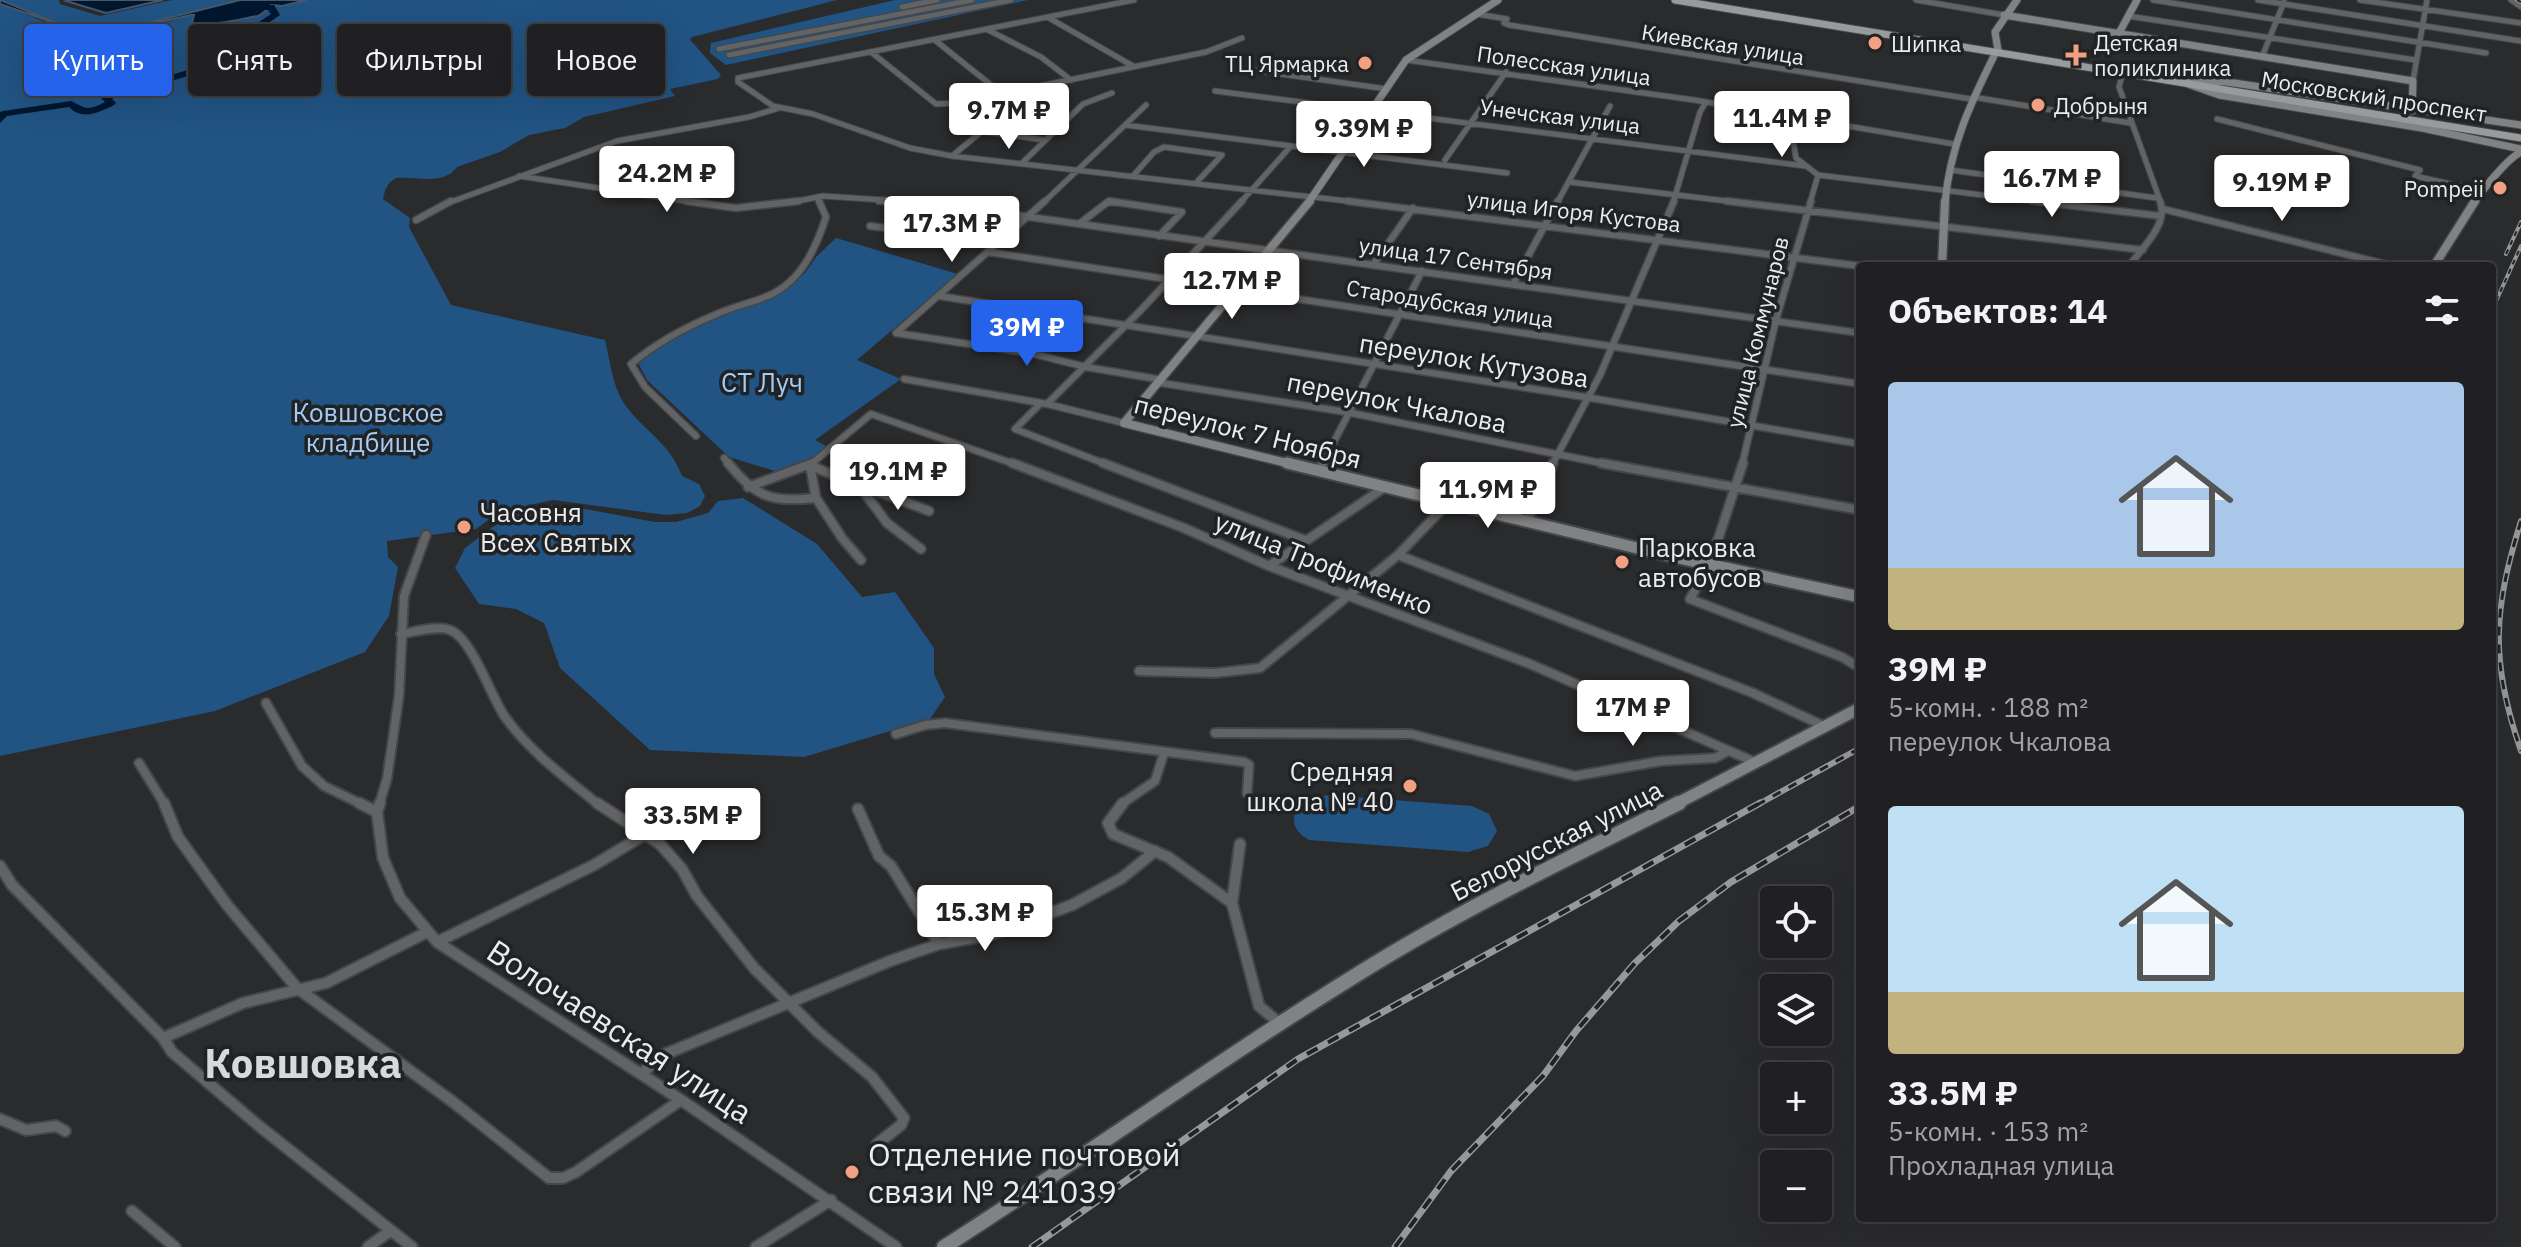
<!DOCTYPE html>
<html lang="ru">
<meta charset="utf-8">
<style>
body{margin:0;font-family:"IBM Plex Sans",sans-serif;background:#2d2d2f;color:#f1f3f6;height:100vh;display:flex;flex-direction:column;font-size:30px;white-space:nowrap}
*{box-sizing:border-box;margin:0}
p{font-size:26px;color:#a2a3a5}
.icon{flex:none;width:44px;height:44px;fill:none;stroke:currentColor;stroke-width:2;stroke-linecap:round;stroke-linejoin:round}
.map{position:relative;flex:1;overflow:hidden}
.drawer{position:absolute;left:1856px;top:262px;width:640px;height:960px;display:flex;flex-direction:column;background:#202022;border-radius:8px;box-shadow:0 8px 32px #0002,0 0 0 2px #3d3e40}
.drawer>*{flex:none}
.hud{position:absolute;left:24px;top:24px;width:760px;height:72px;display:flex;gap:16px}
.tools{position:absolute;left:1760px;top:886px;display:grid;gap:16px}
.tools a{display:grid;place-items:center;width:72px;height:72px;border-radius:8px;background:#202022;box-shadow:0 8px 32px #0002,0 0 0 2px #3d3e40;font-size:40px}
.price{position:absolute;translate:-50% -68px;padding:0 18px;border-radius:8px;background:#fff;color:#222;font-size:26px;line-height:52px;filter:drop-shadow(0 2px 4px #0008)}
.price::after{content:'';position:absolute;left:50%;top:48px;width:24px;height:18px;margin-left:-12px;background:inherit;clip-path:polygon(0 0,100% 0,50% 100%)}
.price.selected{background:#2563eb;color:#fff}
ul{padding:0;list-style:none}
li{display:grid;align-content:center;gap:16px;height:424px;padding:0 32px}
li span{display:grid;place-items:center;height:248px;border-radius:8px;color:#555}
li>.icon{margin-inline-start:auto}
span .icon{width:144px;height:144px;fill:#fffc;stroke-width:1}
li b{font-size:34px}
h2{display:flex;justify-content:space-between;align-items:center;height:96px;padding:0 32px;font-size:34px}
.tag{padding:0 28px;border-radius:8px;background:#202022;box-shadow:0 8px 32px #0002,0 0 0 2px #3d3e40;font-size:28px;line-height:72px}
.tag.selected{background:#2563eb;color:#fff}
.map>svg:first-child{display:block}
.green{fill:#215383}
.water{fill:#001730;stroke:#465769;stroke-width:2}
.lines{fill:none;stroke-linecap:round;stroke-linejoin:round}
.river{fill:#001730;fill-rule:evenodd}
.street-far3-casing{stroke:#454648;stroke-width:7}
.street-far2-casing{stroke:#454648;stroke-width:9}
.street-far1-casing{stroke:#454648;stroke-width:12}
.street-casing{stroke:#454648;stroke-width:14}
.secondary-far3-casing{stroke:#454648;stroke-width:9}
.secondary-far2-casing{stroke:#454648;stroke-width:11}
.secondary-far1-casing{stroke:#454648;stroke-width:15}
.secondary-casing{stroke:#454648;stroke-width:18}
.primary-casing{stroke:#454648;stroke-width:9}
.street-far3{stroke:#626364;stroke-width:5}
.street-far2{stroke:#626364;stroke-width:6}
.street-far1{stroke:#626364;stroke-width:8}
.street{stroke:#626364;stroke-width:10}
.secondary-far3{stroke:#818283;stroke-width:7}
.secondary-far2{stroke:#818283;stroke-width:8}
.secondary-far1{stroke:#818283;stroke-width:11}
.secondary{stroke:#818283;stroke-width:14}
.primary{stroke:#989a9c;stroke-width:7}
.rail-far2-casing{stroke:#97989a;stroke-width:4}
.rail-far1-casing{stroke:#97989a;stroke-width:6}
.rail-casing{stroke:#97989a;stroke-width:7}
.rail-far2{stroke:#202223;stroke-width:2;stroke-dasharray:5;stroke-linecap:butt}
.rail-far1{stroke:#202223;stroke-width:3;stroke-dasharray:9;stroke-linecap:butt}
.rail{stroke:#202223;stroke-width:4;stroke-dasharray:12;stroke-linecap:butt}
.poi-dot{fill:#f39f82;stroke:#202223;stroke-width:3}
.labels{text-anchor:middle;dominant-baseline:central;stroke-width:7;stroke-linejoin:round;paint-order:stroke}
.far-poi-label{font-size:22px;fill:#ebecee;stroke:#202223;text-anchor:start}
.far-street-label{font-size:22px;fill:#ebecee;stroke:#202223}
.street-label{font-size:26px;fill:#ebecee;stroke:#202223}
.park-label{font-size:26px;fill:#a2cbf7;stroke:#202223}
.poi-label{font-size:26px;fill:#ebecee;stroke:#202223;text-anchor:start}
.near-street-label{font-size:32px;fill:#ebecee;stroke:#202223}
.near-poi-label{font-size:32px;fill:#ebecee;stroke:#202223;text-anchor:start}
.near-district-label{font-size:40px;font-weight:bold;fill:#d7d9dc;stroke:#202223}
</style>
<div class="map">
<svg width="2521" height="1247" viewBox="0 0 2521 1247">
<rect width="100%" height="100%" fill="#2a2b2d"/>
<path class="green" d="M 1,0 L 59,0 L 60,4 L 100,16 L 172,0 L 240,0 L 177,16 L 193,15 L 192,22 C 210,30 259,15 271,5 L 282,6 L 307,0 L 837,0 L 692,37 L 690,40 L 693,43 L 721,75 L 718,79 L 670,89 L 675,96 L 584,117 L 565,128 L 529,135 L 500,152 L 457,167 C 444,186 416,176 396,178 C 388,182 385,189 383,199 L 410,218 L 409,227 L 451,305 L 605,340 C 610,360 612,384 623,402 C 642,430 669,441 682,476 L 699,484 L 705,496 L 700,506 L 687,513 L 666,515 L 553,500 L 499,512 L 476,529 L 387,541 L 388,557 L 398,567 L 389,616 L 365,652 L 215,711 L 0,756 L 0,4 C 30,15 58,30 90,33 L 84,35 L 125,34 L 185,17 L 91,32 L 67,27 Z
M 895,0 L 1028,0 L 726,65 L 710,53 L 711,43 Z
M 836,238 L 958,274 L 857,360 L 901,379 L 815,440 L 828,447 L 791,476 L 729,457 L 647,380 L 636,359 L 725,313 L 775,296 L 805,273 L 816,257 Z
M 743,498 L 817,544 L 862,597 L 895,592 L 934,648 L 934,674 L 945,697 L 930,719 L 804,757 L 650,750 L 560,668 L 544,623 L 516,609 L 479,604 L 455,568 L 465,548 L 506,517 L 528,510 L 549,505 L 569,506 L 655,522 L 676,522 L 708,513 L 718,501 Z
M 1328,795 L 1472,806 L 1489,814 L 1497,831 L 1488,846 L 1468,852 L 1309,840 C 1295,832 1291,823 1296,808 L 1307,799 Z"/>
<path class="water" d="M 0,0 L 67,27 L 98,32 L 144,24 L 240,0 L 307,0 L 282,6 L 271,5 C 267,9 263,14 258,16 C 240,19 209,27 192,23 L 194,15 L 191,15 L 116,32 L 90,33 L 55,26 L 46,20 L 0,4 Z
M 163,0 L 106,13 L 66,1 L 69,0 Z"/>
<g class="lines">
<path class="river" d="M 247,5 L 274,5 L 280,15 L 264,26 L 270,32 L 264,39 L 266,44 L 238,61 L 114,98 L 112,99 L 116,103 L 114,105 C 100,112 82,121 69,107 L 7,116 L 0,123 L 0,112 L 3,111 L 71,101 C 87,109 87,111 105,102 L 101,98 L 108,94 L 231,57 L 257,43 L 255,39 L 261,32 L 255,26 L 256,24 L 271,14 L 268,10 L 250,10 L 247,9 Z"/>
<defs>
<path id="street-far3" d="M 1134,0 L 738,78 L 738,82 L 773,106 L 813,114 L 910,148 L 952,156 L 1365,203
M 1916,0 L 2004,15
M 2153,0 L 2486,53
M 2258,0 L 2521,41
M 2360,0 L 2521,23
M 2511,0 L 2521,7
M 902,7 L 937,0
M 1476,14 L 1507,19 L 1504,23 L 1509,25 L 1971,99
M 2128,16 L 2415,60
M 1049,18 L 1133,66
M 988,30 L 1041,57 L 1071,80
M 936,41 L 1001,93
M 719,49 L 972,0
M 871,52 L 936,104 L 957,103 L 1206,52 L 1242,38
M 729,55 L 1011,0
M 2262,57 L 2284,2
M 1406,60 L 1694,100 L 1954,144
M 1238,68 L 1387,89
M 2122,76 L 2119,87 L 2161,203
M 2413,81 L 2427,0
M 1215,91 L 1805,166
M 1973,97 L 2130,123
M 1789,116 L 1796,158 L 1818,175 L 2049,203
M 2217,119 L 2420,170 L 2415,176 L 2481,191
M 1125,125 L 1507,173
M 980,131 L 1044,140
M 952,156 L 998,118 L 998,112 L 981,98
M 1445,160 L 1506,72
M 1021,164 L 1083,104 L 1112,93
M 1950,170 L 2157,198
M 519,176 L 699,203
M 1133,176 L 1154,152 L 1164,147 L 1222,155 L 1196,183
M 1569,182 L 1743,203
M 817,197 L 820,203
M 448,203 L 617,141 L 749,117 L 779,108
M 788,203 L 823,196 L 930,203
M 1043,203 L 1146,105
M 1107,203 L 1119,203
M 1240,203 L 1290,147
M 1557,203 L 1610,106
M 1673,203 L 1700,112 L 1706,102
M 1810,203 L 1818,175"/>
<path id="street-far2" d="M 686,201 L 736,208 L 799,201
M 879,201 L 888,201
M 915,201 L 1860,333
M 1347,201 L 1860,266
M 1726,201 L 2143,250
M 2032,201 L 2161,216
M 2163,209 L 2393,266
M 416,220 L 451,201
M 1079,224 L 1109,201 L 1182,212 L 1159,236
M 870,226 L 999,242
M 988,252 L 1860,384
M 1373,265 L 1413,208
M 2129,266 C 2142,248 2169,224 2160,201
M 1513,284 L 1558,201
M 939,296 L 1585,397 L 1860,444
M 896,333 L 1045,201
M 896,333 L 1034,354 L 1086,367 L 1163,380
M 904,379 L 1047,404 L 1124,423
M 1161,383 L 1346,412 L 1611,465
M 1041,403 L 1015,429 L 1108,465
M 1047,404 L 1141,310 L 1242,201
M 696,436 L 645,387 L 631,364 C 655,344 688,326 717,314 C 734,306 753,303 770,295 C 801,281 816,248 826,217 L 819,201
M 724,458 L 730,465
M 810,465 L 871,414 L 1017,465
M 1322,465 L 1422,271
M 1552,465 L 1600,375 L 1674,201
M 1742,465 L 1776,320 L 1811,201"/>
<path id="street-far1" d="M 728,463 C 757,498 770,502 816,498
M 1012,463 L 1184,528 L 1269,566 L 1530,664 L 1757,763
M 1103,463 L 1305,540
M 1601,463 L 1860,510
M 1743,463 L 1710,564 L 1690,599 L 1842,657 L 1860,668
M 810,465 C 849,483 889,495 929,511
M 810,465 L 816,498 L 842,538 L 861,560
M 1319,471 L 1323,463
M 748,487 L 813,463
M 861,488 L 887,523 L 921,549
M 1527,522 L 1553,463
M 1398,555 L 1753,693 L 1826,727
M 1269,566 L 1385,487
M 401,634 C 414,632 437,625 450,630 C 472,638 491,697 505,717 C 530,752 566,778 599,805
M 1139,671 L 1215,673 L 1260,668 L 1398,555 L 1449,502
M 266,703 L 302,766 L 324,786 L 363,805
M 1215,733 L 1411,734 L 1575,776 L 1661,761 L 1715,758 L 1728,751
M 896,734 L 925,725 L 945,723 L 1244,762 L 1249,765 L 1247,793
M 139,763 L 165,805
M 379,805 L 387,779 L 399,696 L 404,596 L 426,535
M 1120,805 L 1155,781 L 1164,753"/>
<path id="street" d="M 164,803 L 178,837 L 227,905 L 297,988 L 453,1102 L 549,1178 L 563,1178 L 576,1172 L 681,1100
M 359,803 L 377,812
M 380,803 L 377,812 L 383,858 L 400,898 L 437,942 L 681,1100 L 896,1247
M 597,803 L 660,844 L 682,869 L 697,896 L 754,968 L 818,1032 L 872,1077 L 904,1118 L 901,1125 L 877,1144
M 1123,803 L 1108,823 L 1113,834 L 1168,857 L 1232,903
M 858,809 L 879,856 L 891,866 L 939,944
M 1240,844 L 1232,903 L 1259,1006 L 1278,1022
M 0,866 L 12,885 L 163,1038 L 172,1052 L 259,1126 L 412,1247
M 437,942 L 594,865 L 644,835
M 163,1038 L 243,1003 L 326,983 L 427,932
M 641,1074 L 663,1055 L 890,961 L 939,944 L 993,934 L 1072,905 L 1122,878 L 1155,851
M 0,1119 L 26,1130 L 56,1126 L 65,1131
M 132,1211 L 175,1247
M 368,1247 L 390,1231
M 756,1247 L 831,1200"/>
<path id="secondary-far3" d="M 2004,15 L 2413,81 L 2412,111
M 2119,33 L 2137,0
M 1998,50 L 1995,32 L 2017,0
M 2188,80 L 2227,82 L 2521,125
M 2188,84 L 2219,95 L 2422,128 L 2521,149
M 1308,203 L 1406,60 L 1498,0
M 1945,203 C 1950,146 1971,102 1996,52
M 2474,203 C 2482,190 2508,158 2521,152"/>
<path id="secondary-far2" d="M 1942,266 L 1945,201
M 2434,266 L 2475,201
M 1295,465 L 1124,423 L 1310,201"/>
<path id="secondary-far1" d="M 1287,463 L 1670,556 L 1860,597
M 1674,805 L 1860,708"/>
<path id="secondary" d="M 944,1247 C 1092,1152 1234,1049 1384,958 C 1479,901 1579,853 1679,803"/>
<path id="primary" d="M 1675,0 L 2521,138"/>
</defs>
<use href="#street-far3" class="street-far3-casing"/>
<use href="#street-far2" class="street-far2-casing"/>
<use href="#street-far1" class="street-far1-casing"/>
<use href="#street" class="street-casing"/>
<use href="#secondary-far3" class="secondary-far3-casing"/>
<use href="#secondary-far2" class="secondary-far2-casing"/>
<use href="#secondary-far1" class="secondary-far1-casing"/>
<use href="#secondary" class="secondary-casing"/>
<use href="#primary" class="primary-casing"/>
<use href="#street-far3" class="street-far3"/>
<use href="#street-far2" class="street-far2"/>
<use href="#street-far1" class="street-far1"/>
<use href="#street" class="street"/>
<use href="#secondary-far3" class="secondary-far3"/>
<use href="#secondary-far2" class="secondary-far2"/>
<use href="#secondary-far1" class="secondary-far1"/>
<use href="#secondary" class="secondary"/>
<use href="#primary" class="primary"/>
<defs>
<path id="rail-far2" d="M 2517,0 L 2521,2
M 2506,254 L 2521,222
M 2492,310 L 2521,246"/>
<path id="rail-far1" d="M 2521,521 C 2493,611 2490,661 2521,751
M 1757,805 L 1860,748"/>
<path id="rail" d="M 1032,1247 L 1298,1059 L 1760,803
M 1395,1247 L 1451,1171 L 1543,1076 L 1576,1031 L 1635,963 L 1679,921 L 1731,882 L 1860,806"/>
</defs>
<use href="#rail-far2" class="rail-far2-casing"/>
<use href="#rail-far1" class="rail-far1-casing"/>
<use href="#rail" class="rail-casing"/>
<use href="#rail-far2" class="rail-far2"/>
<use href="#rail-far1" class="rail-far1"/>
<use href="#rail" class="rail"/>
</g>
<g class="poi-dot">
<circle cx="1875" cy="43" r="8"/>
<path d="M2072 43h8v8h8v8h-8v8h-8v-8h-8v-8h8z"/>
<circle cx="1365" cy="63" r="8"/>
<circle cx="2038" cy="105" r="8"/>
<circle cx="2500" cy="188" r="8"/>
<circle cx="464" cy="527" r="8"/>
<circle cx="1622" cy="562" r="8"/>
<circle cx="1410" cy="786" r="8"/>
<circle cx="852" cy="1172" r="8"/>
</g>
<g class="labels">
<g class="far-poi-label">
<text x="2094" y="42">Детская<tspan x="2094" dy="25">поликлиника</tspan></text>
<text x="1891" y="43">Шипка</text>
<text x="1349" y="63" text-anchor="end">ТЦ Ярмарка</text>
<text x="2054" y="105">Добрыня</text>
<text x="2484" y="188" text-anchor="end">Pompeii</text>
</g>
<g class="far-street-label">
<text transform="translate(1723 44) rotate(9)">Киевская улица</text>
<text transform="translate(1564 65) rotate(8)">Полесская улица</text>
<text transform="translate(2374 96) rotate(9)">Московский проспект</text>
<text transform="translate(1560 116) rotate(7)">Унечская улица</text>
<text transform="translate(1574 211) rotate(7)">улица Игоря Кустова</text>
<text transform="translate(1456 258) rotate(8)">улица 17 Сентября</text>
<text transform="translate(1450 303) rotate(9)">Стародубская улица</text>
<text transform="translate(1757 332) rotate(-76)">улица Коммунаров</text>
</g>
<g class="street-label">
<text transform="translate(1474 360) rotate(9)">переулок Кутузова</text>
<text transform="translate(1397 402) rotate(11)">переулок Чкалова</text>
<text transform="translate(1248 431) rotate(14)">переулок 7 Ноября</text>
<text transform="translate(1324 563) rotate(22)">улица Трофименко</text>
<text transform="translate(1556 840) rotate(-27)">Белорусская улица</text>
</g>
<g class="park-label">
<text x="762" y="382">СТ Луч</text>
<text x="368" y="412">Ковшовское<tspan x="368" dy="30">кладбище</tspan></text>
</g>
<g class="poi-label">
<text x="480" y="512">Часовня<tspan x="480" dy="30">Всех Святых</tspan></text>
<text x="1638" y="547">Парковка<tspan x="1638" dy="30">автобусов</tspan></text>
<text x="1394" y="771" text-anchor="end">Средняя<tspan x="1394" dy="30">школа № 40</tspan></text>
</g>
<g class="near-street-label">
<text transform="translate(620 1031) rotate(33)">Волочаевская улица</text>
</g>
<g class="near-poi-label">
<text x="868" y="1154">Отделение почтовой<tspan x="868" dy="37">связи № 241039</tspan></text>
</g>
<g class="near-district-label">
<text x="303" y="1063">Ковшовка</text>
</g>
</g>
</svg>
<div class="tools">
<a><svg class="icon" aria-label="locate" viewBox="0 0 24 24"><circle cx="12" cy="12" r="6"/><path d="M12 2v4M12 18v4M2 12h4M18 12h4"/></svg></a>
<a><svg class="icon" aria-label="layers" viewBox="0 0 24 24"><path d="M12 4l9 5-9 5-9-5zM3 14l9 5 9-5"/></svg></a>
<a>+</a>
<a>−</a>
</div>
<b class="price" style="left:1009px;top:151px">9.7M ₽</b>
<b class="price" style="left:1782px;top:159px">11.4M ₽</b>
<b class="price" style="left:1364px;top:169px">9.39M ₽</b>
<b class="price" style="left:667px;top:214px">24.2M ₽</b>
<b class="price" style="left:2052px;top:219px">16.7M ₽</b>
<b class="price" style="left:2282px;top:223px">9.19M ₽</b>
<b class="price" style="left:952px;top:264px">17.3M ₽</b>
<b class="price" style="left:1232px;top:321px">12.7M ₽</b>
<b class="price selected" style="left:1027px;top:368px">39M ₽</b>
<b class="price" style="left:898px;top:512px">19.1M ₽</b>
<b class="price" style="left:1488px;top:530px">11.9M ₽</b>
<b class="price" style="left:1633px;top:748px">17M ₽</b>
<b class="price" style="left:693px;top:856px">33.5M ₽</b>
<b class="price" style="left:985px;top:953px">15.3M ₽</b>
<div class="hud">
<a class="tag selected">Купить</a>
<a class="tag">Снять</a>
<a class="tag">Фильтры</a>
<a class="tag">Новое</a>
</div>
<section class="drawer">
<h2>Объектов: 14<svg class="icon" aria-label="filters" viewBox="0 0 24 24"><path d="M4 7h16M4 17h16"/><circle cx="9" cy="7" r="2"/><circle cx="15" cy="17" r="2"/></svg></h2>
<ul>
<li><span style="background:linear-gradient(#a9c7e8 75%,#c2b280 0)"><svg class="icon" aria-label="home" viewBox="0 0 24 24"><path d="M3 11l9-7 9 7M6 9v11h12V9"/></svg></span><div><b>39M ₽</b><p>5-комн. · 188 m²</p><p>переулок Чкалова</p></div></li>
<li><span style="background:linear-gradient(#bfe0f5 75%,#c2b280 0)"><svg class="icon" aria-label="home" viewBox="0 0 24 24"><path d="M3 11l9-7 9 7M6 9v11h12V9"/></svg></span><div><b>33.5M ₽</b><p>5-комн. · 153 m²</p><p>Прохладная улица</p></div></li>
</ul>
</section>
</div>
